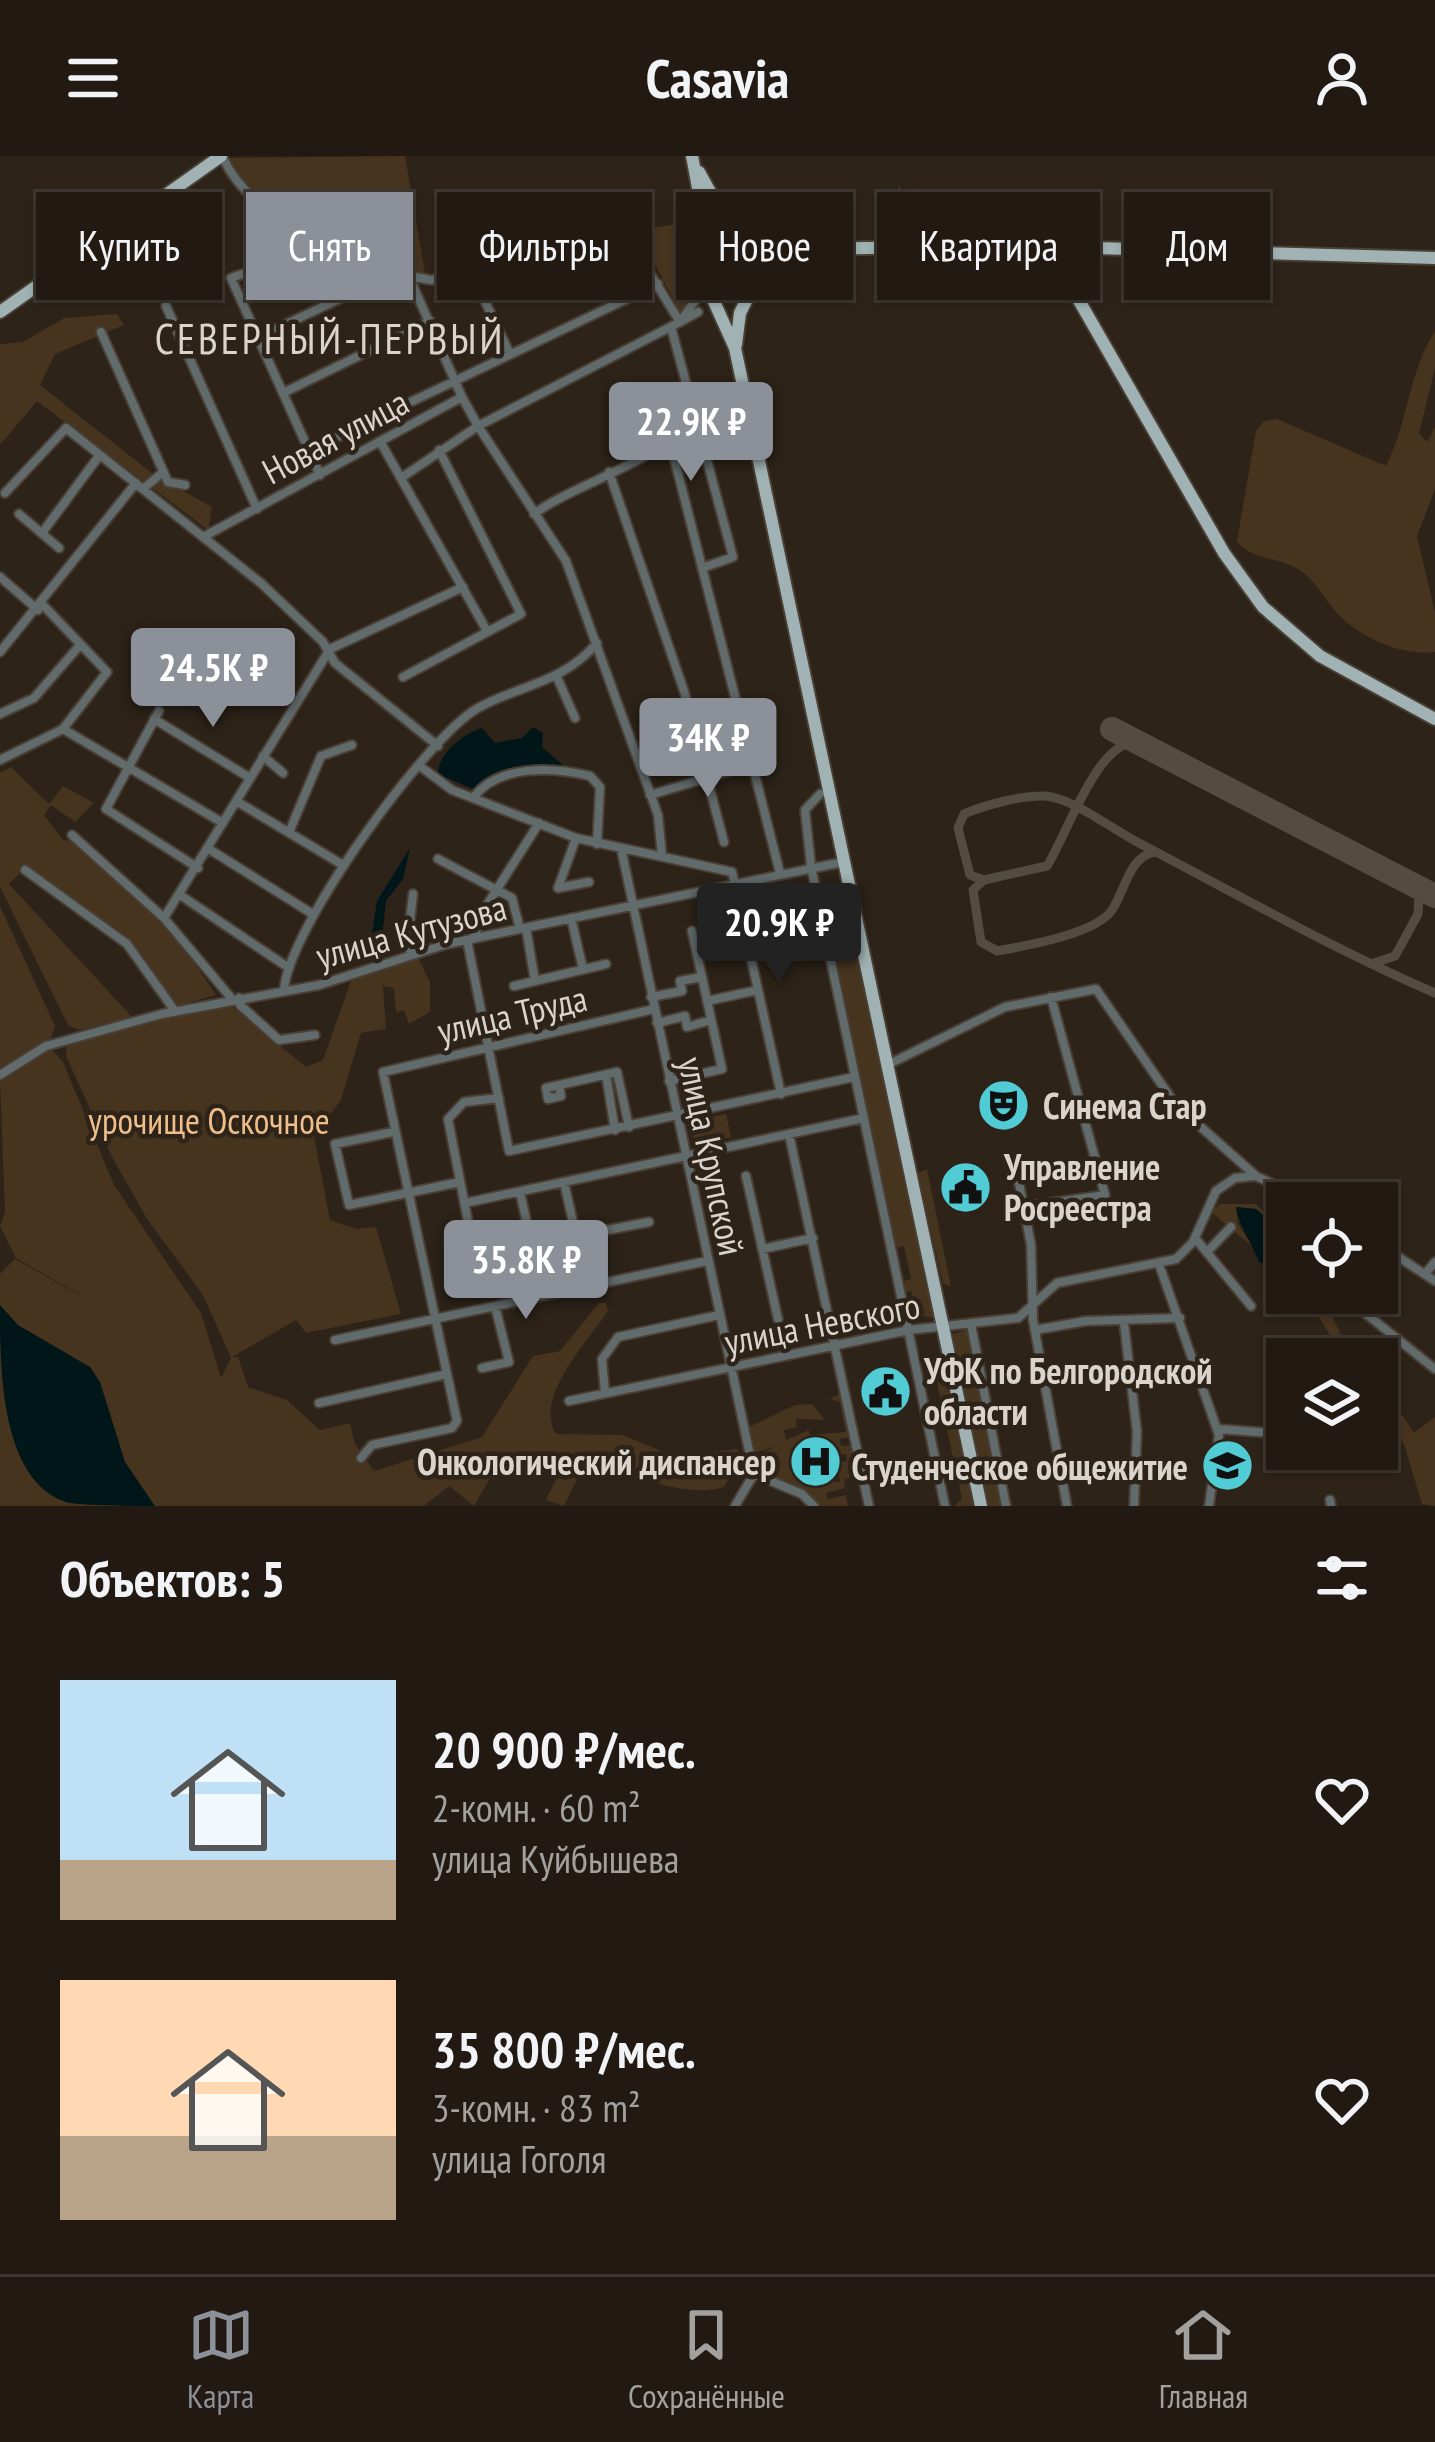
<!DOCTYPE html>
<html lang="ru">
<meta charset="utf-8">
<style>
body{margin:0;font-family:"PT Sans Narrow",sans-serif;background:#2e2720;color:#f1f3f6;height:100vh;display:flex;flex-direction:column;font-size:45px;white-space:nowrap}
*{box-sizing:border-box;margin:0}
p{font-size:39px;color:#a2a19f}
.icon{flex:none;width:66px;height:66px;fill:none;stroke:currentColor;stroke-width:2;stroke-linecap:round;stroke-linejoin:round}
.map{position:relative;height:1350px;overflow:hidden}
.details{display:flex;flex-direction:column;background:#221a12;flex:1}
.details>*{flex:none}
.top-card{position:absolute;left:36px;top:36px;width:1365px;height:108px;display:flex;gap:24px}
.controls{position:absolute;left:1266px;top:1026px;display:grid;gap:24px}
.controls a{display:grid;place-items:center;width:132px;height:132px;border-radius:0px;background:#221a12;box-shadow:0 3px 9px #0004,0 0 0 3px #3f3832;font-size:60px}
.price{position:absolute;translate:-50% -102px;padding:0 27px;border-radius:12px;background:#8c9099;color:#fff;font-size:39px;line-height:78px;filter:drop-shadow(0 3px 6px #0008)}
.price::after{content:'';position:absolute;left:50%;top:72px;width:36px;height:27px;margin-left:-18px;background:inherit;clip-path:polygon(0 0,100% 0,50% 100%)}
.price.on{background:#222;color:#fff}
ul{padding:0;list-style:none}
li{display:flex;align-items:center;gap:36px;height:300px;padding:0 60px}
li span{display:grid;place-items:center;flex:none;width:336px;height:240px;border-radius:0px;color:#555}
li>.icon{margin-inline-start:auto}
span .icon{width:144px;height:144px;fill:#fffc;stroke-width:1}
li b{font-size:51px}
h2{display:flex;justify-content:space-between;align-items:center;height:144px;padding:0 60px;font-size:51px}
.pill{padding:0 42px;border-radius:0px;background:#221a12;box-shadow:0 3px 9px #0004,0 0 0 3px #3f3832;font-size:42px;line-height:108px}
.pill.on{background:#8c9099;color:#fff}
header{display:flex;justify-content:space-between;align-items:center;height:156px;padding:0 60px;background:#221a12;font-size:54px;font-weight:800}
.tab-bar{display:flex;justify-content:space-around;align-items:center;height:168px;border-top:3px solid #3f3832;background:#221a12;font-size:33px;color:#a2a19f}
.tab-bar a{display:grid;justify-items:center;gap:6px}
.tab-bar .on{color:#8c9099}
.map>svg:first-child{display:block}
.green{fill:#47341f;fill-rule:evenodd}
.water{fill:#001618}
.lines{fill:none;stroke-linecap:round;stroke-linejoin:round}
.taxiway{stroke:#544b41;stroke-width:9}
.runway{stroke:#544b41;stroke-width:24}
.minor-casing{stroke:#493f35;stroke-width:12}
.major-casing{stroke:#493f35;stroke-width:16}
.minor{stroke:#626b6c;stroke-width:8}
.major{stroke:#a0b2b3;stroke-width:12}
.labels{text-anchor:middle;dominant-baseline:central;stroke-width:9;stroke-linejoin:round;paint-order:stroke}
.street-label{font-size:36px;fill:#dbd4cd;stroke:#2d2318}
.poi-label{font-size:36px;font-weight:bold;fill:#dbd4cd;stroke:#2d2318;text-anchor:start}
.park-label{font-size:36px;fill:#efbe8a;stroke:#2d2318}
.quarter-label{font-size:42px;letter-spacing:3px;fill:#dbd4cd;stroke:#2d2318}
</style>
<header><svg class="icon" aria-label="menu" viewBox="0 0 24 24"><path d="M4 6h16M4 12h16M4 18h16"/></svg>Casavia<svg class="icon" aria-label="person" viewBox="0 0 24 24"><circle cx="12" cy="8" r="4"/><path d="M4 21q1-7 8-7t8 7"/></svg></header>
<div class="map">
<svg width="1435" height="1350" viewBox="0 0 1435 1350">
<rect width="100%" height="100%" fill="#2d2318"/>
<path class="green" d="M 405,0 L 425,117 C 389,121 236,43 230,2 Z
M 898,28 L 904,37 L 916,32 L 929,42 L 913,59 L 932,66 L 935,87 L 887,86 L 885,77 L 899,50 Z
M 683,43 L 697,50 C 698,86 710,132 680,156 L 637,75 L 676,68 L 674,52 L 684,50 Z
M 724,66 L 746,71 L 759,91 L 749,122 L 729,131 L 715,126 L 708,110 L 721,114 L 726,105 L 751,101 L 755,94 L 748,85 L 737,91 L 715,84 L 705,97 L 705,75 Z
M1025 91a22 22 0 1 1 44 0a22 22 0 1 1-44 0Z
M 117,158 L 124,169 L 55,198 L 40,229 L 153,318 L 212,351 L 208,374 L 37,245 L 0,289 L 0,188 L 23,186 L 64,162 Z
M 1435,175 L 1435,212 L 1419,277 L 1427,286 L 1435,271 L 1435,333 L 1417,380 L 1435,457 L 1435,496 C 1403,500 1363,483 1340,460 C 1324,444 1317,424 1296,412 C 1275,400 1253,405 1237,385 L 1256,275 L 1264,265 L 1277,263 L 1386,310 C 1408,267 1409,214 1435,175 Z
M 11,611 L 49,648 L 63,630 L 94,647 L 75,666 L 51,649 L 44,659 L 63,684 L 84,687 L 167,767 L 216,839 L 174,851 L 128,787 L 25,713 L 9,728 L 133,862 L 79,874 L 68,869 L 0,731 L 0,617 Z
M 835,735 L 854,773 L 934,1162 L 917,1159 L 911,1135 L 903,1137 L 900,1126 L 911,1123 L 904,1090 L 893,1092 L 825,771 L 830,769 L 824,738 Z
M 0,750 L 55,870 L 51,882 L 0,912 Z
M 416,798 L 430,826 L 430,856 L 409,868 L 404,854 L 396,856 L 394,832 L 383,830 L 386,873 L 361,877 L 341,944 L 314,980 L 330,1064 L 357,1073 L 376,1071 L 401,1158 L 306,1177 L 296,1164 L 232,1201 L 238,1201 L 248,1231 L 287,1244 L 320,1274 L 350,1267 L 355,1288 L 374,1315 L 482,1281 L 533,1200 L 560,1195 L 599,1147 L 606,1147 L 608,1155 C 588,1186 533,1241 556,1278 L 622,1279 L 674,1300 L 737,1293 L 740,1297 L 719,1310 L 728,1324 L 724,1331 C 670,1349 579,1287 501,1303 L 474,1350 L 449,1330 L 424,1350 L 0,1350 L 0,1118 L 15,1103 L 112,1157 L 16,1102 L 0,1070 L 5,1056 L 0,923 L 50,892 L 63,906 L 114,1029 L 201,1157 L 221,1222 L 231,1202 L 203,1139 L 147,1063 L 111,999 L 66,900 L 67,886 L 225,845 L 306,911 L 323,904 L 353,819 Z
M 726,958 L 731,981 L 695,989 L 690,966 Z
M 927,1013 L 951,1131 L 943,1127 L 918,1017 Z
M 1220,1048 L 1256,1048 L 1287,1079 L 1256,1053 L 1236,1051 L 1238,1068 L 1254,1092 L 1211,1056 Z
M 1328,1153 L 1346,1188 L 1362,1203 L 1345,1203 L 1315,1155 Z
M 970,1172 L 999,1332 L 1006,1350 L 988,1350 L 951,1179 Z
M 938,1207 L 950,1231 L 975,1350 L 954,1350 L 962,1343 L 933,1209 Z
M 1377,1229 L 1385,1233 L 1414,1277 L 1435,1261 L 1435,1350 L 1422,1348 L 1404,1288 L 1377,1255 Z
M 841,1237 L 850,1281 L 840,1283 L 841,1290 L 852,1289 L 858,1317 L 844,1324 L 845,1332 L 826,1337 L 828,1343 L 846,1339 L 848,1350 L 817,1350 L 804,1335 L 759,1316 L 760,1298 L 776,1290 L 754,1297 L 747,1272 L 795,1249 L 812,1248 L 825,1264 L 796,1263 L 797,1271 L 784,1274 L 786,1284 L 809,1274 L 810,1279 L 846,1276 L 840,1246 L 830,1243 ZM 822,1287 L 825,1301 L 846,1298 L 847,1305 L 837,1307 L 840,1326 L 834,1326 L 833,1309 L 829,1316 L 805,1320 L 800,1315 L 812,1310 L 811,1302 L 819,1300 L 813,1289 Z
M 561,1313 L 578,1321 L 564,1350 L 546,1344 Z"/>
<path class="water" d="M 533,571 L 543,577 L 542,591 L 565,611 L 520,611 L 473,633 L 438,618 C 438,597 463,578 482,572 L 495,587 L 522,582 Z
M 410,692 L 403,723 L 386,745 L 382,782 L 370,790 L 377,745 Z
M 1236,1051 L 1256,1053 L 1287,1079 L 1287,1106 L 1277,1114 L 1259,1106 C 1252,1088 1237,1065 1236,1051 Z
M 0,1149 L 18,1169 L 90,1211 L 100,1226 L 125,1306 L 155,1350 C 128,1350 96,1350 69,1347 C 0,1327 0,1213 0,1149 Z"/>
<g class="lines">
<path class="taxiway" d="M 1138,587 C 1099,580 1067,679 1047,710 L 984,724 L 970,719 L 958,672 L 964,658 C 985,649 1022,639 1045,640 C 1073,642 1112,673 1137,686 C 1235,737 1333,793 1435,837
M 984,724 L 973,734 L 981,786 L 997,795 C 1025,790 1096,778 1112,754 C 1125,735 1129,700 1155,696
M 1374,807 L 1395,800 L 1418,758 L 1419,739 L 1409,726"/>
<path class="runway" d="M 1112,573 L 1435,740"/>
<defs>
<path id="minor" d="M 222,0 C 259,79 339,69 394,117
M 280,105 L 231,122 L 320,319
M 472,118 L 510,198
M 410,123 L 462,241
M 166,150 L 257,353
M 671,171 L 733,401 L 705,411
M 101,176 L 168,326 L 185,329
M 259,181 L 394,117 L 431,124 L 636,95 L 680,166 L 698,156
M 285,236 L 430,165
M 669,282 L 780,717
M 381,287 L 487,475
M 308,295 L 658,128
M 609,316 L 684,535 L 724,686
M 401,322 L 478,270 L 566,405 L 658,659 L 662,700
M 143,333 L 163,316
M 5,337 L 66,272 L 262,428 L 323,486 L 335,507 L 438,590
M 19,358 L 59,392
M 534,358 C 573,328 676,300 694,256
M 42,377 L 99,300
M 203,381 L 462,241 L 478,270 L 680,166 L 699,139 L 702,121
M 0,421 L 38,454
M 0,496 L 136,327
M 556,519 L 575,562
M 403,521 L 521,458 L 439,294
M 159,555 L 106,653 L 198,712
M 0,558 L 34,542 L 80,489
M 154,563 L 250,622
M 63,573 L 223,667
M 263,600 L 283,617
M 0,604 L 63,573 L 107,516 L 43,449
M 421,611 L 452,634 L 576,682 L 732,716 L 781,938
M 820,638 L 805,654 L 811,710 L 945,1350
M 650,639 L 753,608
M 473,642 C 498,608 553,611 590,620 L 600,631 L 597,688
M 236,645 L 343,709
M 290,674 L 321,600 L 352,589
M 72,679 L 164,762 L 232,843
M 576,682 L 558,732 L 589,726
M 621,692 L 754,1318
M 209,693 L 311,757
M 438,703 L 512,742 L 520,773
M 25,714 L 127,788 L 175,855
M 413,738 L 407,791 L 414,798
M 180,739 L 286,810
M 164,762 L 330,493 L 463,431
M 571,762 L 583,813
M 526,772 L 535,825
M 473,783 L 487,749 L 539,667
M 467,784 L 509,995 L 854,921
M 514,830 L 606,808
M 284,835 C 286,776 426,581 478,552 C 519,529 562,528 597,487
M 651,841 L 682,835 L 680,825 L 702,821
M 239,842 L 240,849 L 279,884 L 315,879
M 707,845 L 758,834
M 657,867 L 685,860 L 687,871 L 711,864
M 887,909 L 1005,851 L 1096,833 L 1175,948 L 1256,1020 L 1313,1047
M 0,919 L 46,890 L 162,858 L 319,829 L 447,788 L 843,706
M 606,919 L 615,974
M 669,925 L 722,913 L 692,775
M 559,929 L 561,940 L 548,943 L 546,932 L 617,916 L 629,971
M 499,942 L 464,946 L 448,963 L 473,1091 L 483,1096 L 530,1089
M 393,976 L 335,988 L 349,1049 L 460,1026
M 789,978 L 869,1350
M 746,1020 L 778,1163
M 564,1026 L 576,1080 L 649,1066
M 1019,1027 L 1031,1089 L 1033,1164 L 1067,1350
M 520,1036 L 543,1140
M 465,1047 L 864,962
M 1027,1057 L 1037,1049 L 1105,1039 L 1051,841
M 1195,1082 L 1251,1150
M 1377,1087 L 1435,1125
M 762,1093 L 813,1082
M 1207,1096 L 1231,1071
M 1160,1111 L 1219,1279 L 1209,1350
M 1425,1118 L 1435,1106
M 1340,1137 L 1435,1213
M 1124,1167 L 1137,1276 L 1134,1350
M 971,1168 L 1006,1350
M 1035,1174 L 1086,1165 L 1180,1162
M 335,1184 L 707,1105
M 482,1212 L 509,1206 L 495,1150
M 605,1237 L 602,1203 L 618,1181 L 719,1159
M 569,1245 L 909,1174 L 1018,1162 L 1057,1127 L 1176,1103 L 1193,1086 L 1216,1035 L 1235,1022 L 1256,1020
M 319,1247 L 447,1218
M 1218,1273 L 1287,1278
M 361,1302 L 372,1289 L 452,1272 L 457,1265 L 383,916 L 654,853
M 1330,1344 L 1331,1350
M 735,1350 L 754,1318 L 802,1338 L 814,1350"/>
<path id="major" d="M 692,0 L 701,48 L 697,88 L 702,119 L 735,192 L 981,1350
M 699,16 L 710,36 L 740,63
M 756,76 L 764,95 L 760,119
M 698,77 L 710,65 L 726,62 L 803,93 L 999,90 L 1047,65 L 1096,92 L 1435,102
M 998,94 L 1047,119 L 1095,96
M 1073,105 L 1077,141 L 1224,397 L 1263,451 L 1320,500 L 1435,563
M 711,133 L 740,135 L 777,107 L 810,98
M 0,156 L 221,0
M 736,189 L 740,157 L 754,129"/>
</defs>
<use href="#minor" class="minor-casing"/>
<use href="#major" class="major-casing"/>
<use href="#minor" class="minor"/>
<use href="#major" class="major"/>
</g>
<defs>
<symbol id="theatre-disc" viewBox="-11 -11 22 22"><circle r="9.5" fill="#51ccd5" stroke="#2d2318"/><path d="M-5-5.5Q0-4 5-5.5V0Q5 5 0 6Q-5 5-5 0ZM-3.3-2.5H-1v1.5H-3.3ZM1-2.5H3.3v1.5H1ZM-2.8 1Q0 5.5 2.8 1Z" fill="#111"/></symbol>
<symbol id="civic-disc" viewBox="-11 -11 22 22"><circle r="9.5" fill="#51ccd5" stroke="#2d2318"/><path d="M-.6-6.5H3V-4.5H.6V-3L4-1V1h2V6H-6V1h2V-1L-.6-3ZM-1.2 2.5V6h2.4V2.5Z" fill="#111"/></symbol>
<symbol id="hospital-disc" viewBox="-11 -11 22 22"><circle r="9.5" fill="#51ccd5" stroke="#2d2318"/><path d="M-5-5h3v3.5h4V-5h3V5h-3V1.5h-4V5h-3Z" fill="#111"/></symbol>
<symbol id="university-disc" viewBox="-11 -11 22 22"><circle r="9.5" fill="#51ccd5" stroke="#2d2318"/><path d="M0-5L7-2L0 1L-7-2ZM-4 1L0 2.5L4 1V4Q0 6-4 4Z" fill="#111"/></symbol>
</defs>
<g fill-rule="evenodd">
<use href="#theatre-disc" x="974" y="920" width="59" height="59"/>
<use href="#civic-disc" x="936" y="1002" width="59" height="59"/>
<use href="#civic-disc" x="856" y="1206" width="59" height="59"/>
<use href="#hospital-disc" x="786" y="1276" width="59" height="59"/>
<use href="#university-disc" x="1198" y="1280" width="59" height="59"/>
</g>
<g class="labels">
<g class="street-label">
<text transform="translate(335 280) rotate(-28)">Новая улица</text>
<text transform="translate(411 775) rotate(-15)">улица Кутузова</text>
<text transform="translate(512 858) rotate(-13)">улица Труда</text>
<text transform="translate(712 1000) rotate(78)">улица Крупской</text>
<text transform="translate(822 1167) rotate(-11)">улица Невского</text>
</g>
<g class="poi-label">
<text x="1043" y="949">Синема Стар</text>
<text x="1004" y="1010">Управление<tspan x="1004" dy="41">Росреестра</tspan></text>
<text x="924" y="1214">УФК по Белгородской<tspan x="924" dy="41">области</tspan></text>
<text x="776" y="1305" text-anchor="end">Онкологический диспансер</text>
<text x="1188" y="1310" text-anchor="end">Студенческое общежитие</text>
</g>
<g class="park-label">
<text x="209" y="964">урочище Оскочное</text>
</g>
<g class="quarter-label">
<text x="330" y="182">СЕВЕРНЫЙ-ПЕРВЫЙ</text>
</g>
</g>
</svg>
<div class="controls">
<a><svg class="icon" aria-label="locate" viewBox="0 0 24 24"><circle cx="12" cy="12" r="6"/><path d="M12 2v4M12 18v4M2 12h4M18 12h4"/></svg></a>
<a><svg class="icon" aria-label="layers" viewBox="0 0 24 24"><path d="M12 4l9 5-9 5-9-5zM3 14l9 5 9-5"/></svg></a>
</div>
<b class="price" style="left:691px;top:328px">22.9K ₽</b>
<b class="price" style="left:213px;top:574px">24.5K ₽</b>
<b class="price" style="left:708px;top:644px">34K ₽</b>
<b class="price on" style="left:779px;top:829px">20.9K ₽</b>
<b class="price" style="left:526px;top:1166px">35.8K ₽</b>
<div class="top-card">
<a class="pill">Купить</a>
<a class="pill on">Снять</a>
<a class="pill">Фильтры</a>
<a class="pill">Новое</a>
<a class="pill">Квартира</a>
<a class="pill">Дом</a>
</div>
</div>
<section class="details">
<h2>Объектов: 5<svg class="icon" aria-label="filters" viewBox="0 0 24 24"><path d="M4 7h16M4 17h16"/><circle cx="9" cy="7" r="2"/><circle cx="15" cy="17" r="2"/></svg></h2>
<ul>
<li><span style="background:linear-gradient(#bfe0f5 75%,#b9a48a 0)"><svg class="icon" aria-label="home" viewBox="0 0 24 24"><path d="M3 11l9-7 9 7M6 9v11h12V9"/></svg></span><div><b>20 900 ₽/мес.</b><p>2-комн. · 60 m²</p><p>улица Куйбышева</p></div><svg class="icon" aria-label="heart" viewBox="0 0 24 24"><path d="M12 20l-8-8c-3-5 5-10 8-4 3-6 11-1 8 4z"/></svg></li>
<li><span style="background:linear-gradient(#ffd9b3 65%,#b9a48a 0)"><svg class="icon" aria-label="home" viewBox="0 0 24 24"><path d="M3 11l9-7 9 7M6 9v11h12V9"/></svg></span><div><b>35 800 ₽/мес.</b><p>3-комн. · 83 m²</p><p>улица Гоголя</p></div><svg class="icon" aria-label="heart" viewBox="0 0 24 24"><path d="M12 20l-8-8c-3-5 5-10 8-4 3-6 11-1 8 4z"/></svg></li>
</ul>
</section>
<nav class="tab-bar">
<a class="on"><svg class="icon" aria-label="map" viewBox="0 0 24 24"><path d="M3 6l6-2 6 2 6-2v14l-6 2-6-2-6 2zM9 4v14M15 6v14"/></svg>Карта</a>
<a><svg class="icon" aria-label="saved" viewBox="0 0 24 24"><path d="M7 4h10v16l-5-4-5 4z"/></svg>Сохранённые</a>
<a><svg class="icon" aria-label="home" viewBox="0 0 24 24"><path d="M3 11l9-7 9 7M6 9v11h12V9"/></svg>Главная</a>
</nav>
